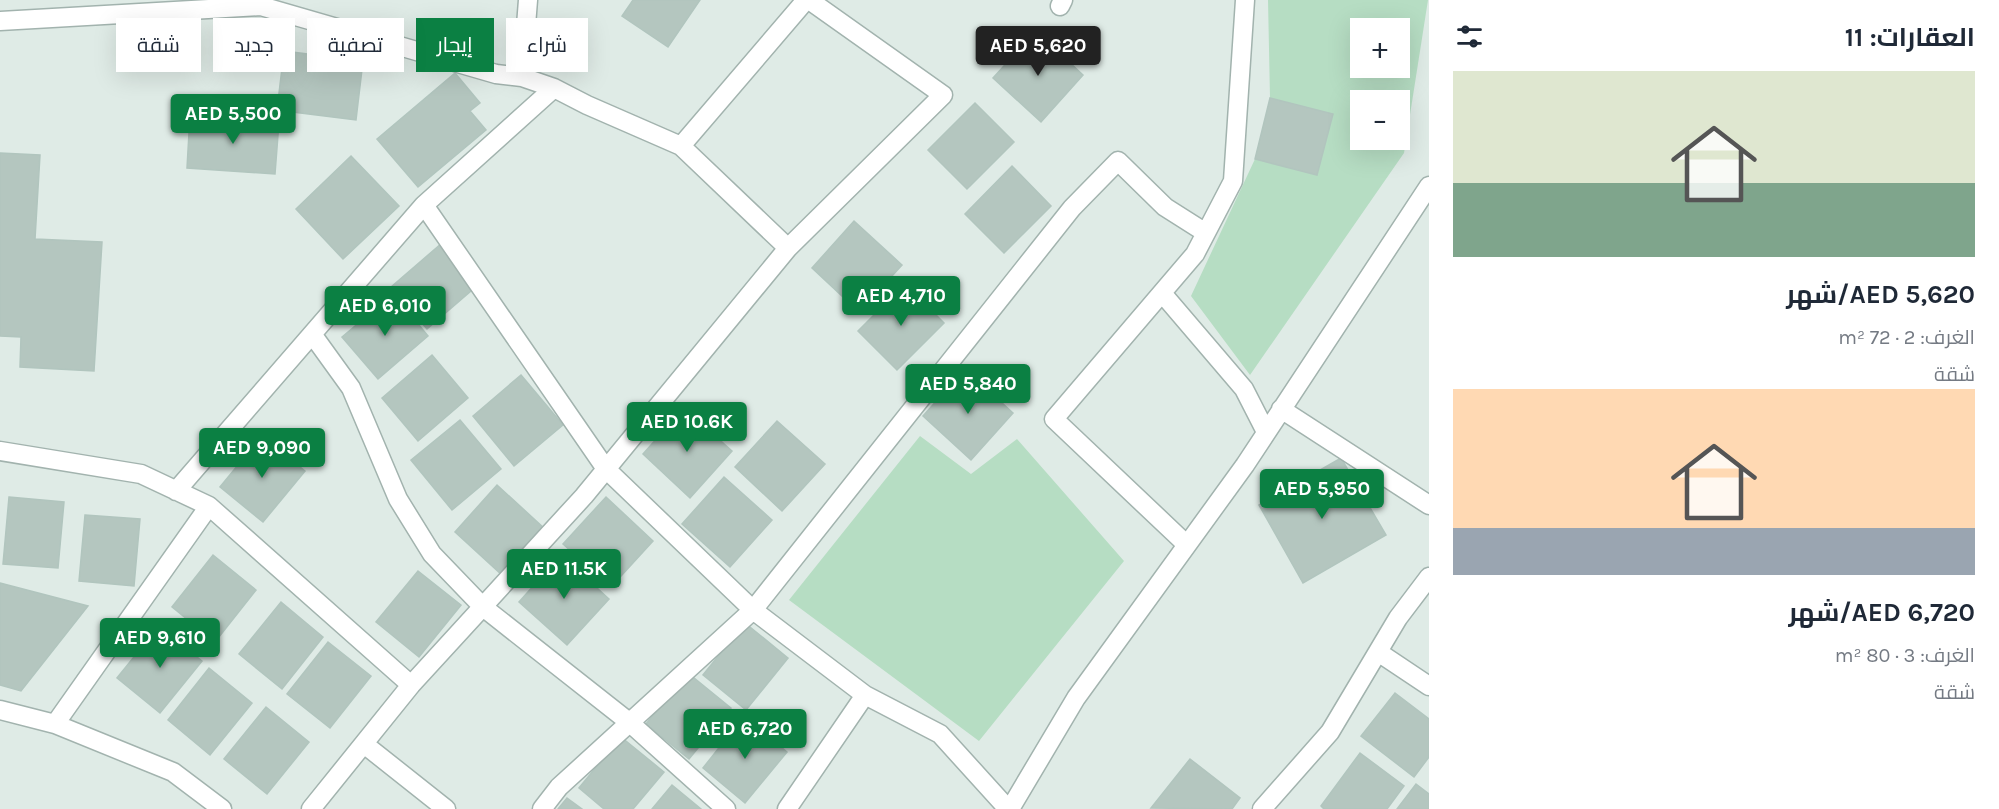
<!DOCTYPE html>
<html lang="ar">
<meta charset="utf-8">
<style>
body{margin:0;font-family:Karla,Cairo,sans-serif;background:#f2f2f3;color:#1f2937;direction:rtl;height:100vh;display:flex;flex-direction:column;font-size:22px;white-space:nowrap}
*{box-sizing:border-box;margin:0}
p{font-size:20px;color:#747a83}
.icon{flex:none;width:33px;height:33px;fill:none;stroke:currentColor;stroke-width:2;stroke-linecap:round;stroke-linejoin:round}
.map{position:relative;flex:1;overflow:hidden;direction:ltr}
.side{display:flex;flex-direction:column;background:#fff;width:570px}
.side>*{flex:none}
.hud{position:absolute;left:18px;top:18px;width:570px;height:54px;direction:rtl;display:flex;gap:12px}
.tools{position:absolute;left:1350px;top:18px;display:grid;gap:12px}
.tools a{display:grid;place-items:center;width:60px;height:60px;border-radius:0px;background:#fff;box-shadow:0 6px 24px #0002;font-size:30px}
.price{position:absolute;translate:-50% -51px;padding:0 14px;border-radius:6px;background:#0b8043;color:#fff;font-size:20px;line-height:39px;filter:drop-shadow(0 2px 3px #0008)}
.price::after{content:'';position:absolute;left:50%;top:36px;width:18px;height:14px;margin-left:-9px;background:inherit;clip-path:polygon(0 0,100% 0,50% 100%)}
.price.selected{background:#222;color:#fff}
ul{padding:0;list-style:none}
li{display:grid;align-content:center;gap:12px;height:318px;padding:0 24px}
li span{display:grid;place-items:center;height:186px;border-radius:0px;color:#555}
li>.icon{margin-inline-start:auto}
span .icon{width:108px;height:108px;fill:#fffc;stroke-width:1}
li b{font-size:26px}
h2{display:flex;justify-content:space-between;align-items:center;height:72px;padding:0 24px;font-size:26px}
.pill{padding:0 21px;border-radius:0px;background:#fff;box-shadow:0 6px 24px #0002;font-size:21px;line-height:54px}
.pill.selected{background:#0b8043;color:#fff}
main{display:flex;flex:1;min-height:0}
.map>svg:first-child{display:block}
.green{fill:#b6ddc3;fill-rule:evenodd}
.building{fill:#b4c6bf;stroke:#b1c5be;stroke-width:1.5}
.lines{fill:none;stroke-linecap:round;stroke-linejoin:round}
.minor-casing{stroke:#a2b3ae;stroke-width:21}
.minor{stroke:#fff;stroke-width:18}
</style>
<main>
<section class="side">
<h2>العقارات: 11<svg class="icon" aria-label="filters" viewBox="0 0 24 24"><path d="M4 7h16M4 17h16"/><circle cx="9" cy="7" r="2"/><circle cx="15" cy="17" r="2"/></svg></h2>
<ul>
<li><span style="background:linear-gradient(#dfe7d0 60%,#7fa58c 0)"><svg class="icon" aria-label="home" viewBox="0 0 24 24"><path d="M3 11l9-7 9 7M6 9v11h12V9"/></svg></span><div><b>AED 5,620/شهر</b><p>الغرف: 2 · 72 m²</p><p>شقة</p></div></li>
<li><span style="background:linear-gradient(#ffd9b3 75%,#9aa5b1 0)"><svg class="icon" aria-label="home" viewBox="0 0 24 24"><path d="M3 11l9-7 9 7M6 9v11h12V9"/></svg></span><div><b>AED 6,720/شهر</b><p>الغرف: 3 · 80 m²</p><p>شقة</p></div></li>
</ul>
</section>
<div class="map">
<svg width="1429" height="809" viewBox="0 0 1429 809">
<rect width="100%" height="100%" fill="#dfebe6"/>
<path class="green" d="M 1268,0 L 1428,0 L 1404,153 L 1250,375 L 1191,296 L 1255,159 L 1317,175 L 1333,114 L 1270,98 ZM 1360,28 L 1400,28 L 1400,68 L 1360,68 ZM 1360,100 L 1400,100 L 1400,140 L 1360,140 Z
M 920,436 L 971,474 L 1017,439 L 1124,561 L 979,741 L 789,600 Z"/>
<path class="building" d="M 633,0 L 700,0 L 668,47 L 622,16 Z
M 1036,31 L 1083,75 L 1041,122 L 993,78 Z
M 284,51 L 363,61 L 356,120 L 277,110 Z
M 455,73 L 480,103 L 470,111 L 486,130 L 418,187 L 377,139 Z
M 1270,98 L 1333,114 L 1317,175 L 1255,159 Z
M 975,103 L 1014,142 L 967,189 L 928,150 Z
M 190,115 L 279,122 L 275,174 L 187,168 Z
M 0,153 L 40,155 L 35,239 L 102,242 L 94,371 L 20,367 L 21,337 L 0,336 Z
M 351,156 L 399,206 L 343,259 L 296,209 Z
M 1012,166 L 1051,206 L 1004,253 L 965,214 Z
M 854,221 L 902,265 L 859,312 L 812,268 Z
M 442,243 L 478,285 L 427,329 L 391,287 Z
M 905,284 L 944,323 L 897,370 L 858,331 Z
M 393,294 L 428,336 L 378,379 L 342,337 Z
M 432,355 L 468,398 L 418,441 L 382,398 Z
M 965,369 L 1013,413 L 971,460 L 923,416 Z
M 521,375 L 563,425 L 514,466 L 473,416 Z
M 684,408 L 732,451 L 690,498 L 643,454 Z
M 460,420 L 501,469 L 452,510 L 411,460 Z
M 777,421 L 825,464 L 782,511 L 735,467 Z
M 262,436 L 305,471 L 263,522 L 220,487 Z
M 1341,458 L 1386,535 L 1303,583 L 1259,505 Z
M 724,477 L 772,520 L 730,567 L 682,524 Z
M 497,485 L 545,529 L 503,576 L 455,532 Z
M 9,497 L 64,502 L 58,568 L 3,564 Z
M 606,497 L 653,541 L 611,587 L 563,544 Z
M 85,515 L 140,519 L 134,586 L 79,581 Z
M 213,555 L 256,590 L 215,642 L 172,607 Z
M 561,555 L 609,599 L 567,645 L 519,602 Z
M 418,571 L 461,605 L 419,657 L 376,622 Z
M 0,583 L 88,606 L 21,691 L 0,685 Z
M 281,602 L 323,637 L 282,689 L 239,654 Z
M 745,623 L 788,658 L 746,710 L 703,675 Z
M 159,626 L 202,661 L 160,713 L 117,678 Z
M 328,642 L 371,676 L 330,728 L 287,694 Z
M 209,668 L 252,703 L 210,755 L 168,720 Z
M 688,673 L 731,708 L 689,759 L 646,724 Z
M 1395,693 L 1429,719 L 1429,757 L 1414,777 L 1361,736 Z
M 266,707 L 309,742 L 267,794 L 224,759 Z
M 744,716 L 787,752 L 745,803 L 703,768 Z
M 621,737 L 664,772 L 633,809 L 604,809 L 579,788 Z
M 1360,753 L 1404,786 L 1387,809 L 1324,809 L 1321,806 Z
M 1190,759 L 1240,798 L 1232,809 L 1151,808 Z
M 1416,784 L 1429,794 L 1429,809 L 1397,809 Z
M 672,785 L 701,809 L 652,809 Z
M 567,798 L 582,809 L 558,809 Z"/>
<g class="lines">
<defs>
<path id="minor" d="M 1060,6 L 1063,0
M 0,21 L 261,6 L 496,74 L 522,77 L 554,88 L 587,105 L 681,146 L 788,248
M 522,77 L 528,0
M 681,146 L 806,0
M 424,205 L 606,469 L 753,610 L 865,695 L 787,809
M 1162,293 L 1244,389 L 1266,432
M 312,334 L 351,388 L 398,499 L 432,554 L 483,607 L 629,722 L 726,809
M 1281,409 L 1429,505
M 0,451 L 141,474 L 209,506 L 411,685
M 176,491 L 424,205 L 554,88
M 1187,545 L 1054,419 L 1195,254 L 1233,181 L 1245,0
M 1378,652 L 1429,686
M 865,695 L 940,734 L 1008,809
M 0,710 L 55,724 L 173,772 L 222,809
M 55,724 L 209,506
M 364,744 L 446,809
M 311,809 L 411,685 L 584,496 L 788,248 L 943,95 L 809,0
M 542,809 L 559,787 L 753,610 L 1072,208 L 1118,161 L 1165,207 L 1206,233
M 1010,809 L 1076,698 L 1245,465 L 1429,186
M 1262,809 L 1330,732 L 1398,618 L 1429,577"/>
</defs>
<use href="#minor" class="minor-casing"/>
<use href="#minor" class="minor"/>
</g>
</svg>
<div class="tools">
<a>+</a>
<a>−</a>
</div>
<b class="price selected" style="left:1038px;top:77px">AED 5,620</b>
<b class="price" style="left:233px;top:145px">AED 5,500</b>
<b class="price" style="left:901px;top:327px">AED 4,710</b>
<b class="price" style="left:385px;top:337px">AED 6,010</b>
<b class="price" style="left:968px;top:415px">AED 5,840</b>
<b class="price" style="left:687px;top:453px">AED 10.6K</b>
<b class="price" style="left:262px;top:479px">AED 9,090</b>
<b class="price" style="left:1322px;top:520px">AED 5,950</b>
<b class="price" style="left:564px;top:600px">AED 11.5K</b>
<b class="price" style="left:160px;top:669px">AED 9,610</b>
<b class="price" style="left:745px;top:760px">AED 6,720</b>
<div class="hud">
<a class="pill">شراء</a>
<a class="pill selected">إيجار</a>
<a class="pill">تصفية</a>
<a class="pill">جديد</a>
<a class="pill">شقة</a>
</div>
</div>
</main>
